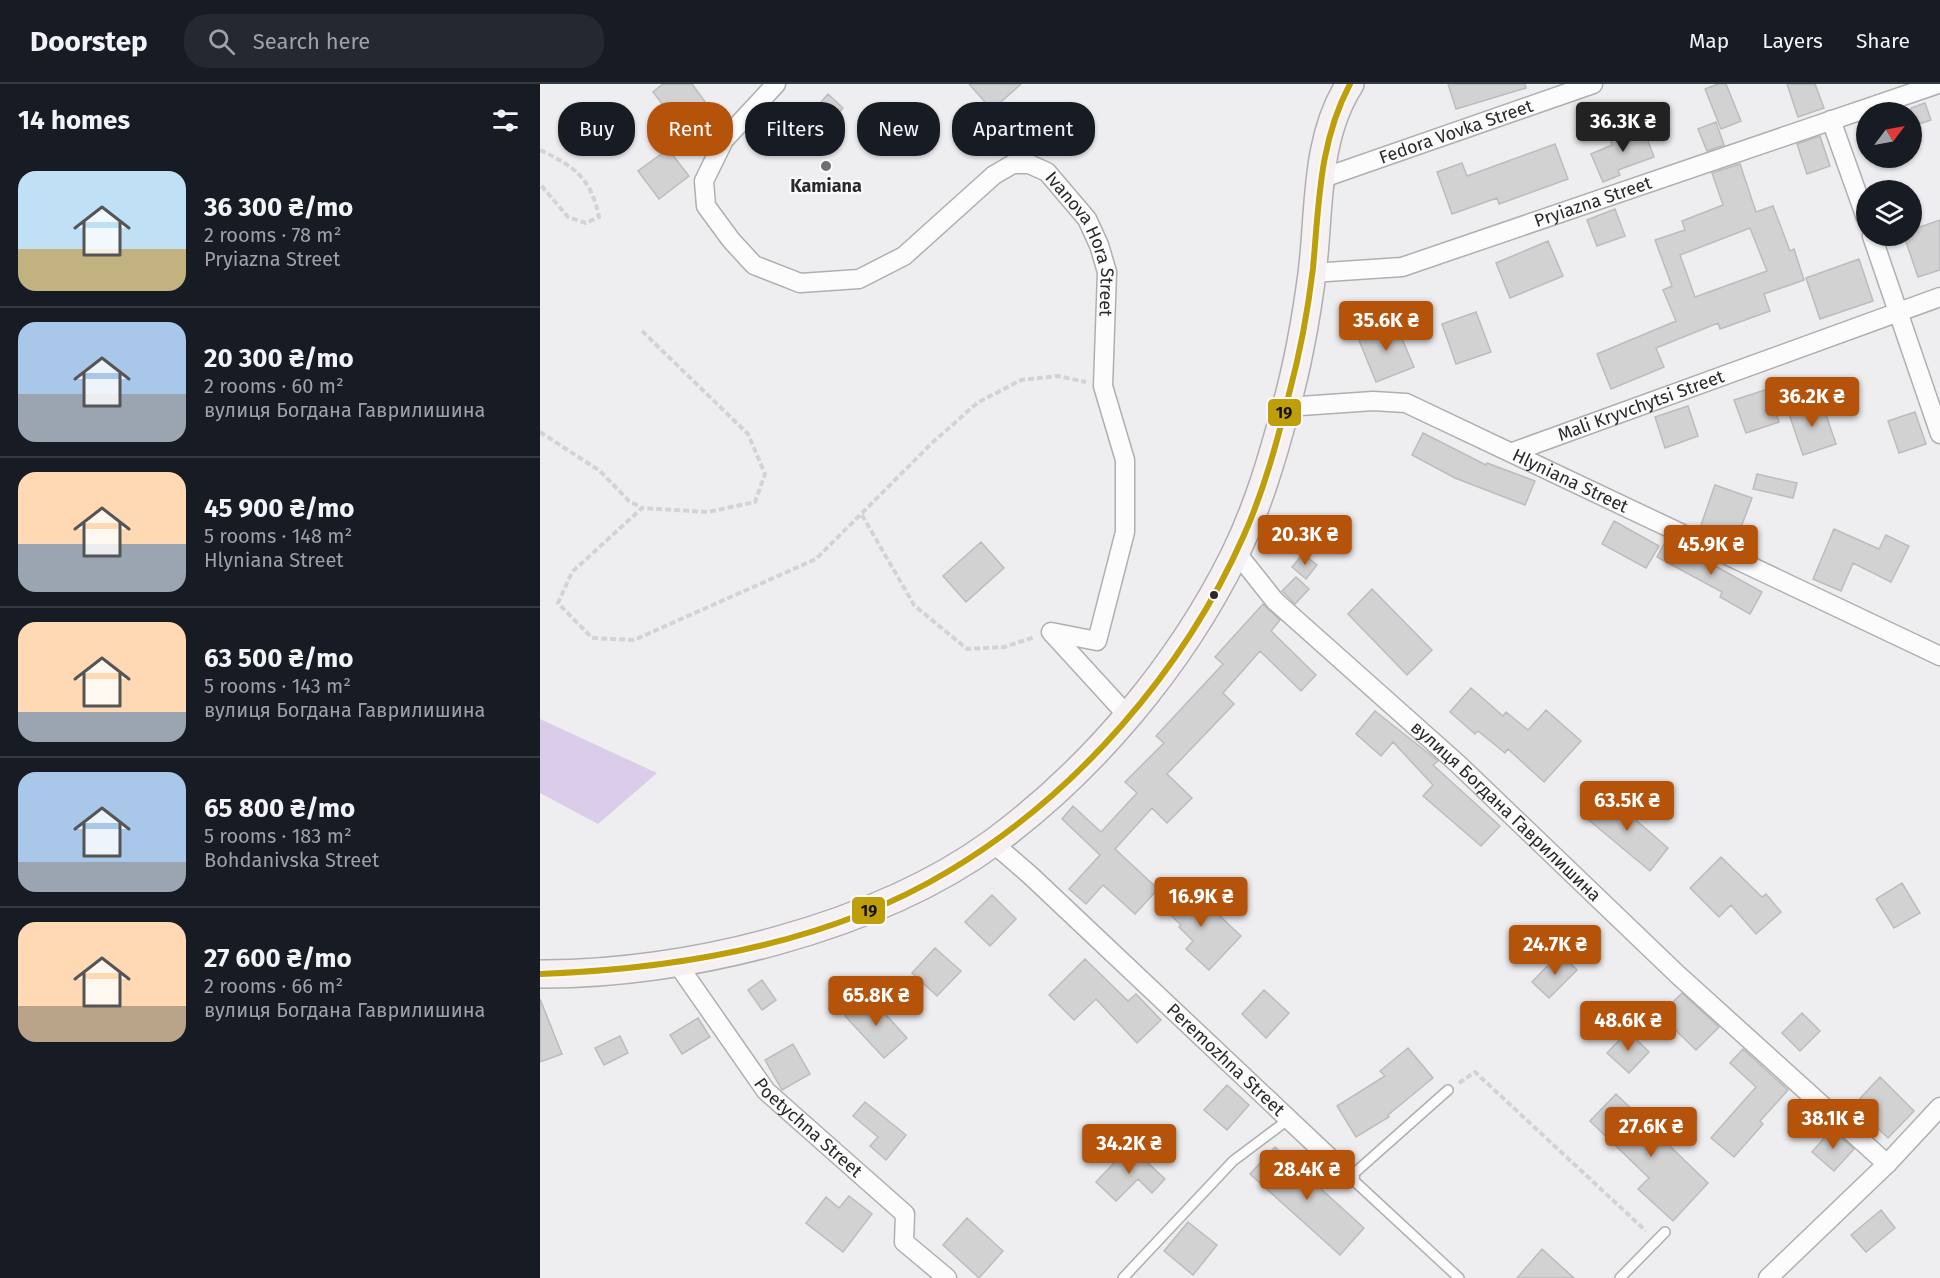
<!DOCTYPE html>
<meta charset="utf-8">
<style>
body{margin:0;font-family:"Fira Sans",sans-serif;background:#242831;color:#f1f3f6;height:100vh;display:flex;flex-direction:column;font-size:22px;white-space:nowrap}
*{box-sizing:border-box;margin:0}
p{font-size:20px;color:#9ea1a6}
.icon{flex:none;width:33px;height:33px;fill:none;stroke:currentColor;stroke-width:2;stroke-linecap:round;stroke-linejoin:round}
.map{position:relative;flex:1;overflow:hidden}
.panel{display:flex;flex-direction:column;background:#171b24;width:540px}
.panel>*{flex:none}
.top-card{position:absolute;left:18px;top:18px;width:570px;height:54px;display:flex;gap:12px}
.needle{width:39px;rotate:58deg}
.tools{position:absolute;left:1316px;top:18px;display:grid;gap:12px}
.tools a{display:grid;place-items:center;width:66px;height:66px;border-radius:50%;background:#171b24;box-shadow:0 2px 4px #0004;font-size:30px}
.price{position:absolute;translate:-50% -51px;padding:0 14px;border-radius:6px;background:#b45309;color:#fff;font-size:20px;line-height:39px;filter:drop-shadow(0 2px 3px #0008)}
.price::after{content:'';position:absolute;left:50%;top:36px;width:18px;height:14px;margin-left:-9px;background:inherit;clip-path:polygon(0 0,100% 0,50% 100%)}
.price.on{background:#222;color:#fff}
ul{padding:0;list-style:none}
li{display:flex;align-items:center;gap:18px;height:150px;padding:0 18px}
li+li{border-top:2px solid #363941}
li span{display:grid;place-items:center;flex:none;width:168px;height:120px;border-radius:18px;color:#555}
li>.icon{margin-inline-start:auto}
span .icon{width:72px;height:72px;fill:#fffc;stroke-width:1}
li b{font-size:26px}
h2{display:flex;justify-content:space-between;align-items:center;height:72px;padding:0 18px;font-size:26px}
.tag{padding:0 21px;border-radius:24px;background:#171b24;box-shadow:0 2px 4px #0004;font-size:21px;line-height:54px}
.tag.on{background:#b45309;color:#fff}
header{display:flex;align-items:center;gap:36px;box-sizing:border-box;height:84px;padding:0 30px;background:#171b24;border-bottom:2px solid #363941}
header strong{font-size:28px}
nav{display:flex;gap:33px;margin-inline-start:auto;font-size:21px}
.search{width:420px;height:54px;background:#242831;display:flex;align-items:center;gap:15px;box-sizing:border-box;padding:0 21px;border-radius:24px;color:#9ea1a6;font-size:22px}
main{display:flex;flex:1;min-height:0}
.map>svg:first-child{display:block}
.green{fill:#dbcde9}
.building{fill:#d2d2d3;stroke:#bcbcbe;stroke-width:1.5;fill-rule:evenodd}
.lines{fill:none;stroke-linecap:round;stroke-linejoin:round}
.service-casing{stroke:#afafb1;stroke-width:12}
.minor-casing{stroke:#afafb1;stroke-width:21}
.secondary-casing{stroke:#afafb1;stroke-width:30}
.path{stroke:#d4d3d4;stroke-width:4;stroke-dasharray:6 3;stroke-linecap:butt}
.service{stroke:#fcfcfd;stroke-width:9}
.minor{stroke:#fcfcfd;stroke-width:18}
.secondary{stroke:#f5f1f2;stroke-width:27}
.bus-1-casing{stroke:#fcf9fe;stroke-width:10}
.bus-1{stroke:#be9f09;stroke-width:6}
.poi-dot{fill:#6f6e70;stroke:#fcf9fe;stroke-width:2}
.bus-dot{fill:#2a292b;stroke:#fcf9fe;stroke-width:2}
.labels{text-anchor:middle;dominant-baseline:central;stroke-width:4.5;stroke-linejoin:round;paint-order:stroke}
.street-label{font-size:18px;fill:#2a292b;stroke:#fcf9fe}
.poi-label{font-size:18px;font-weight:bold;fill:#2a292b;stroke:#fcf9fe}
.line-badge{stroke:#fcf9fe;stroke-width:2}
.pale-badge-label{font-size:16px;text-anchor:middle;font-weight:bold;fill:#111}
</style>
<header>
<strong>Doorstep</strong>
<div class="search"><svg class="icon" aria-label="search" viewBox="0 0 24 24"><circle cx="10" cy="10" r="6"/><path d="M15 15l6 6"/></svg>Search here</div>
<nav><a>Map</a><a>Layers</a><a>Share</a></nav>
</header>
<main>
<section class="panel">
<h2>14 homes<svg class="icon" aria-label="filters" viewBox="0 0 24 24"><path d="M4 7h16M4 17h16"/><circle cx="9" cy="7" r="2"/><circle cx="15" cy="17" r="2"/></svg></h2>
<ul>
<li><span style="background:linear-gradient(#bfe0f5 65%,#c2b280 0)"><svg class="icon" aria-label="home" viewBox="0 0 24 24"><path d="M3 11l9-7 9 7M6 9v11h12V9"/></svg></span><div><b>36 300 ₴/mo</b><p>2 rooms · 78 m²</p><p>Pryiazna Street</p></div></li>
<li><span style="background:linear-gradient(#a9c7e8 60%,#9aa5b1 0)"><svg class="icon" aria-label="home" viewBox="0 0 24 24"><path d="M3 11l9-7 9 7M6 9v11h12V9"/></svg></span><div><b>20 300 ₴/mo</b><p>2 rooms · 60 m²</p><p>вулиця Богдана Гаврилишина</p></div></li>
<li><span style="background:linear-gradient(#ffd9b3 60%,#9aa5b1 0)"><svg class="icon" aria-label="home" viewBox="0 0 24 24"><path d="M3 11l9-7 9 7M6 9v11h12V9"/></svg></span><div><b>45 900 ₴/mo</b><p>5 rooms · 148 m²</p><p>Hlyniana Street</p></div></li>
<li><span style="background:linear-gradient(#ffd9b3 75%,#9aa5b1 0)"><svg class="icon" aria-label="home" viewBox="0 0 24 24"><path d="M3 11l9-7 9 7M6 9v11h12V9"/></svg></span><div><b>63 500 ₴/mo</b><p>5 rooms · 143 m²</p><p>вулиця Богдана Гаврилишина</p></div></li>
<li><span style="background:linear-gradient(#a9c7e8 75%,#9aa5b1 0)"><svg class="icon" aria-label="home" viewBox="0 0 24 24"><path d="M3 11l9-7 9 7M6 9v11h12V9"/></svg></span><div><b>65 800 ₴/mo</b><p>5 rooms · 183 m²</p><p>Bohdanivska Street</p></div></li>
<li><span style="background:linear-gradient(#ffd9b3 70%,#b9a48a 0)"><svg class="icon" aria-label="home" viewBox="0 0 24 24"><path d="M3 11l9-7 9 7M6 9v11h12V9"/></svg></span><div><b>27 600 ₴/mo</b><p>2 rooms · 66 m²</p><p>вулиця Богдана Гаврилишина</p></div></li>
</ul>
</section>
<div class="map">
<svg width="1400" height="1194" viewBox="0 0 1400 1194">
<rect width="100%" height="100%" fill="#eeedf0"/>
<path class="green" d="M 0,635 L 117,689 L 58,740 L 0,709 Z"/>
<path class="building" d="M 123,0 L 152,0 L 172,27 L 144,49 L 113,8 Z
M 429,0 L 481,0 L 452,26 Z
M 908,0 L 985,0 L 986,4 L 916,25 Z
M 1178,0 L 1186,0 L 1201,37 L 1181,45 L 1165,5 Z
M 1247,0 L 1275,0 L 1284,24 L 1258,33 Z
M 288,10 L 303,24 L 290,39 L 274,26 Z
M 1385,19 L 1391,36 L 1371,43 L 1371,24 Z
M 1176,38 L 1184,61 L 1167,67 L 1158,45 Z
M 1102,41 L 1114,73 L 1078,86 L 1080,91 L 1063,98 L 1051,70 L 1072,61 L 1070,54 Z
M 1280,52 L 1290,82 L 1267,90 L 1257,60 Z
M 1015,60 L 1028,95 L 959,120 L 957,114 L 912,130 L 897,88 L 922,79 L 927,92 Z
M 128,65 L 149,92 L 119,115 L 98,87 Z
M 1200,80 L 1216,128 L 1233,122 L 1250,167 L 1254,165 L 1264,196 L 1224,210 L 1230,227 L 1180,245 L 1178,239 L 1116,264 L 1124,283 L 1071,305 L 1057,270 L 1136,237 L 1123,206 L 1132,202 L 1115,156 L 1145,146 L 1142,137 L 1183,121 L 1172,89 ZM 1210,144 L 1227,187 L 1155,213 L 1140,171 Z
M 1075,125 L 1085,152 L 1057,162 L 1047,136 Z
M 1400,136 L 1400,186 L 1378,193 L 1364,152 L 1371,152 L 1371,146 Z
M 1008,157 L 1023,192 L 970,214 L 956,179 Z
M 1319,175 L 1333,217 L 1280,235 L 1266,194 Z
M 936,228 L 951,268 L 916,280 L 902,240 Z
M 855,238 L 874,283 L 836,298 L 818,254 Z
M 1228,305 L 1239,338 L 1206,349 L 1194,316 Z
M 1281,316 L 1296,360 L 1263,371 L 1248,327 Z
M 1148,322 L 1158,352 L 1125,364 L 1115,333 Z
M 1375,328 L 1386,360 L 1359,369 L 1348,337 Z
M 883,349 L 946,381 L 947,379 L 995,397 L 985,421 L 915,394 L 872,371 Z
M 1217,390 L 1257,399 L 1253,414 L 1213,405 Z
M 1175,401 L 1212,414 L 1197,454 L 1161,441 Z
M 1074,437 L 1119,462 L 1106,484 L 1062,460 Z
M 1294,445 L 1339,465 L 1346,451 L 1369,462 L 1351,498 L 1313,479 L 1301,507 L 1273,495 Z
M 1127,455 L 1170,475 L 1168,478 L 1222,508 L 1210,530 L 1180,513 L 1182,508 L 1117,473 Z
M 441,458 L 464,484 L 426,518 L 403,492 Z
M 763,470 L 777,481 L 766,495 L 752,483 Z
M 756,493 L 769,505 L 755,520 L 742,507 Z
M 832,505 L 892,566 L 867,591 L 808,530 Z
M 723,520 L 740,536 L 731,547 L 776,591 L 761,607 L 720,567 L 683,609 L 694,620 L 627,690 L 652,714 L 627,739 L 612,724 L 575,765 L 618,805 L 595,830 L 563,801 L 546,820 L 529,805 L 560,771 L 522,735 L 533,722 L 561,748 L 597,709 L 585,698 L 624,659 L 616,652 L 683,580 L 675,573 Z
M 931,604 L 963,632 L 966,628 L 988,646 L 1006,626 L 1041,657 L 1004,698 L 968,665 L 965,669 L 938,647 L 935,650 L 910,628 Z
M 835,627 L 898,677 L 893,681 L 960,742 L 941,762 L 883,712 L 893,701 L 853,658 L 841,672 L 816,650 Z
M 1065,709 L 1128,764 L 1110,787 L 1045,733 Z
M 1181,773 L 1222,813 L 1226,810 L 1241,828 L 1216,850 L 1191,821 L 1179,833 L 1150,804 Z
M 1362,799 L 1380,829 L 1354,844 L 1336,815 Z
M 632,802 L 656,825 L 664,817 L 701,852 L 669,886 L 646,865 L 653,857 L 639,843 L 641,841 L 617,818 Z
M 452,811 L 476,835 L 450,862 L 425,838 Z
M 395,864 L 421,887 L 397,912 L 372,889 Z
M 1020,869 L 1037,886 L 1009,914 L 992,898 Z
M 545,875 L 588,917 L 596,910 L 621,936 L 597,959 L 556,915 L 534,936 L 509,911 Z
M 222,896 L 236,916 L 222,926 L 208,906 Z
M 724,906 L 749,929 L 726,954 L 702,930 Z
M 1142,909 L 1179,943 L 1156,966 L 1120,931 Z
M 328,911 L 367,954 L 344,974 L 305,932 Z
M 0,915 L 22,970 L 0,978 Z
M 1262,929 L 1280,947 L 1260,967 L 1242,949 Z
M 158,934 L 170,953 L 142,970 L 130,951 Z
M 1088,947 L 1109,968 L 1089,989 L 1067,969 Z
M 80,952 L 88,969 L 64,981 L 55,964 Z
M 253,960 L 270,990 L 242,1006 L 225,976 Z
M 868,964 L 893,994 L 848,1031 L 849,1033 L 816,1053 L 797,1022 L 845,992 L 840,987 Z
M 1203,965 L 1248,1006 L 1220,1037 L 1223,1040 L 1194,1073 L 1171,1054 L 1216,1003 L 1190,979 Z
M 1340,993 L 1374,1027 L 1348,1054 L 1314,1021 Z
M 687,1001 L 709,1021 L 687,1046 L 664,1026 Z
M 1076,1010 L 1168,1099 L 1133,1137 L 1098,1105 L 1109,1094 L 1050,1037 Z
M 325,1018 L 366,1051 L 346,1076 L 330,1062 L 338,1053 L 313,1032 Z
M 1292,1045 L 1314,1065 L 1294,1087 L 1272,1068 Z
M 590,1062 L 625,1095 L 612,1109 L 598,1095 L 576,1117 L 556,1098 Z
M 735,1063 L 824,1144 L 800,1171 L 710,1090 Z
M 309,1112 L 332,1130 L 303,1168 L 266,1139 L 286,1113 L 299,1124 Z
M 1341,1126 L 1355,1144 L 1326,1168 L 1311,1151 Z
M 427,1134 L 463,1167 L 439,1194 L 403,1161 Z
M 648,1138 L 677,1161 L 653,1191 L 624,1167 Z
M 1002,1165 L 1034,1194 L 977,1194 Z"/>
<g class="lines">
<defs>
<path id="service" d="M 908,1006 L 810,1093 L 919,1194
M 583,1194 L 693,1077 L 749,1035
M 1080,1194 L 1125,1148"/>
<g id="minor">
<path id="s1" d="M 236,0 L 184,56 L 164,97 L 166,122 L 191,156 L 214,181 L 260,199 L 319,195 L 364,172 L 454,91 L 473,80 L 489,80 L 507,88 L 547,135 L 559,161 L 567,188 L 563,302 L 585,376 L 585,448 L 557,557 L 511,548 L 587,631"/>
<path d="M 1291,36 L 1326,134"/>
<path id="s2" d="M 780,95 L 1053,0"/>
<path d="M 1332,152 L 1400,350"/>
<path id="s3" d="M 772,189 L 862,183 L 1398,0"/>
<path id="s4" d="M 746,323 L 833,317 L 866,319 L 1400,572"/>
<path id="s5" d="M 973,368 L 1400,213"/>
<path id="s6" d="M 696,468 L 735,517 L 918,680 L 1137,890 L 1347,1080"/>
<path id="s7" d="M 453,759 L 490,791 L 810,1093"/>
<path id="s8" d="M 136,878 L 226,1007 L 365,1130 L 364,1158 L 407,1194"/>
<path d="M 1228,1194 L 1347,1080 L 1400,1023"/>
</g>
<path id="secondary" d="M 0,890 C 145,891 336,844 454,758 C 553,685 641,580 695,470 C 718,423 733,372 746,323 C 758,280 766,235 772,190 C 780,127 774,56 810,0"/>
</defs>
<use href="#service" class="service-casing"/>
<use href="#minor" class="minor-casing"/>
<use href="#secondary" class="secondary-casing"/>
<path class="path" d="M 0,66 C 34,82 51,94 59,133 L 46,139 L 28,133 L 0,100
M 102,247 L 208,350 L 225,390 L 215,418 L 168,428 L 102,424 L 32,488 L 18,519 L 52,554 L 94,556 L 276,475 L 392,359 L 437,319 L 481,296 L 518,292 L 546,298
M 0,348 L 60,387 L 89,417 L 102,424
M 322,431 L 374,521 L 427,565 L 464,563 L 495,553
M 919,999 L 935,988 L 1106,1147"/>
<use href="#service" class="service"/>
<use href="#minor" class="minor"/>
<use href="#secondary" class="secondary"/>
<defs>
<path id="bus-1" d="M 0,890 C 139,885 288,860 409,787 C 536,711 644,587 704,451 C 724,406 737,358 749,310 C 760,269 768,226 773,184 C 779,120 779,58 810,0"/>
</defs>
<use href="#bus-1" class="bus-1-casing"/>
<use href="#bus-1" class="bus-1"/>
</g>
<circle class="poi-dot" cx="286" cy="82" r="6"/>
<circle class="bus-dot" cx="674" cy="511" r="5"/>
<g class="labels">
<g class="street-label">
<text stroke="none"><textPath href="#s2" startOffset="144">Fedora Vovka Street</textPath></text>
<text stroke="none"><textPath href="#s3" startOffset="292">Pryiazna Street</textPath></text>
<text stroke="none"><textPath href="#s1" startOffset="644">Ivanova Hora Street</textPath></text>
<text stroke="none"><textPath href="#s5" startOffset="136">Mali Kryvchytsi Street</textPath></text>
<text stroke="none"><textPath href="#s4" startOffset="302">Hlyniana Street</textPath></text>
<text stroke="none"><textPath href="#s6" startOffset="375">вулиця Богдана Гаврилишина</textPath></text>
<text stroke="none"><textPath href="#s7" startOffset="318">Peremozhna Street</textPath></text>
<text stroke="none"><textPath href="#s8" startOffset="213">Poetychna Street</textPath></text>
</g>
<g class="poi-label">
<text x="286" y="102">Kamiana</text>
</g>
</g>
<g class="line-badge">
<rect x="727" y="314" width="35" height="29" rx="6" fill="#be9f09"/>
<rect x="311" y="812" width="35" height="29" rx="6" fill="#be9f09"/>
</g>
<g class="pale-badge-label">
<text x="744" y="334">19</text>
<text x="329" y="832">19</text>
</g>
</svg>
<div class="tools">
<a><svg class="needle" viewBox="-14 -14 28 28"><path d="M0-13l5 13h-10z" fill="#e53935"/><path d="M0 13l5-13h-10z" fill="#9ea1a6"/></svg></a>
<a><svg class="icon" aria-label="layers" viewBox="0 0 24 24"><path d="M12 4l9 5-9 5-9-5zM3 14l9 5 9-5"/></svg></a>
</div>
<b class="price on" style="left:1083px;top:69px">36.3K ₴</b>
<b class="price" style="left:846px;top:268px">35.6K ₴</b>
<b class="price" style="left:1272px;top:344px">36.2K ₴</b>
<b class="price" style="left:765px;top:482px">20.3K ₴</b>
<b class="price" style="left:1171px;top:492px">45.9K ₴</b>
<b class="price" style="left:1087px;top:748px">63.5K ₴</b>
<b class="price" style="left:661px;top:844px">16.9K ₴</b>
<b class="price" style="left:1015px;top:892px">24.7K ₴</b>
<b class="price" style="left:336px;top:943px">65.8K ₴</b>
<b class="price" style="left:1088px;top:968px">48.6K ₴</b>
<b class="price" style="left:1293px;top:1066px">38.1K ₴</b>
<b class="price" style="left:1111px;top:1074px">27.6K ₴</b>
<b class="price" style="left:589px;top:1091px">34.2K ₴</b>
<b class="price" style="left:767px;top:1117px">28.4K ₴</b>
<div class="top-card">
<a class="tag">Buy</a>
<a class="tag on">Rent</a>
<a class="tag">Filters</a>
<a class="tag">New</a>
<a class="tag">Apartment</a>
</div>
</div>
</main>
